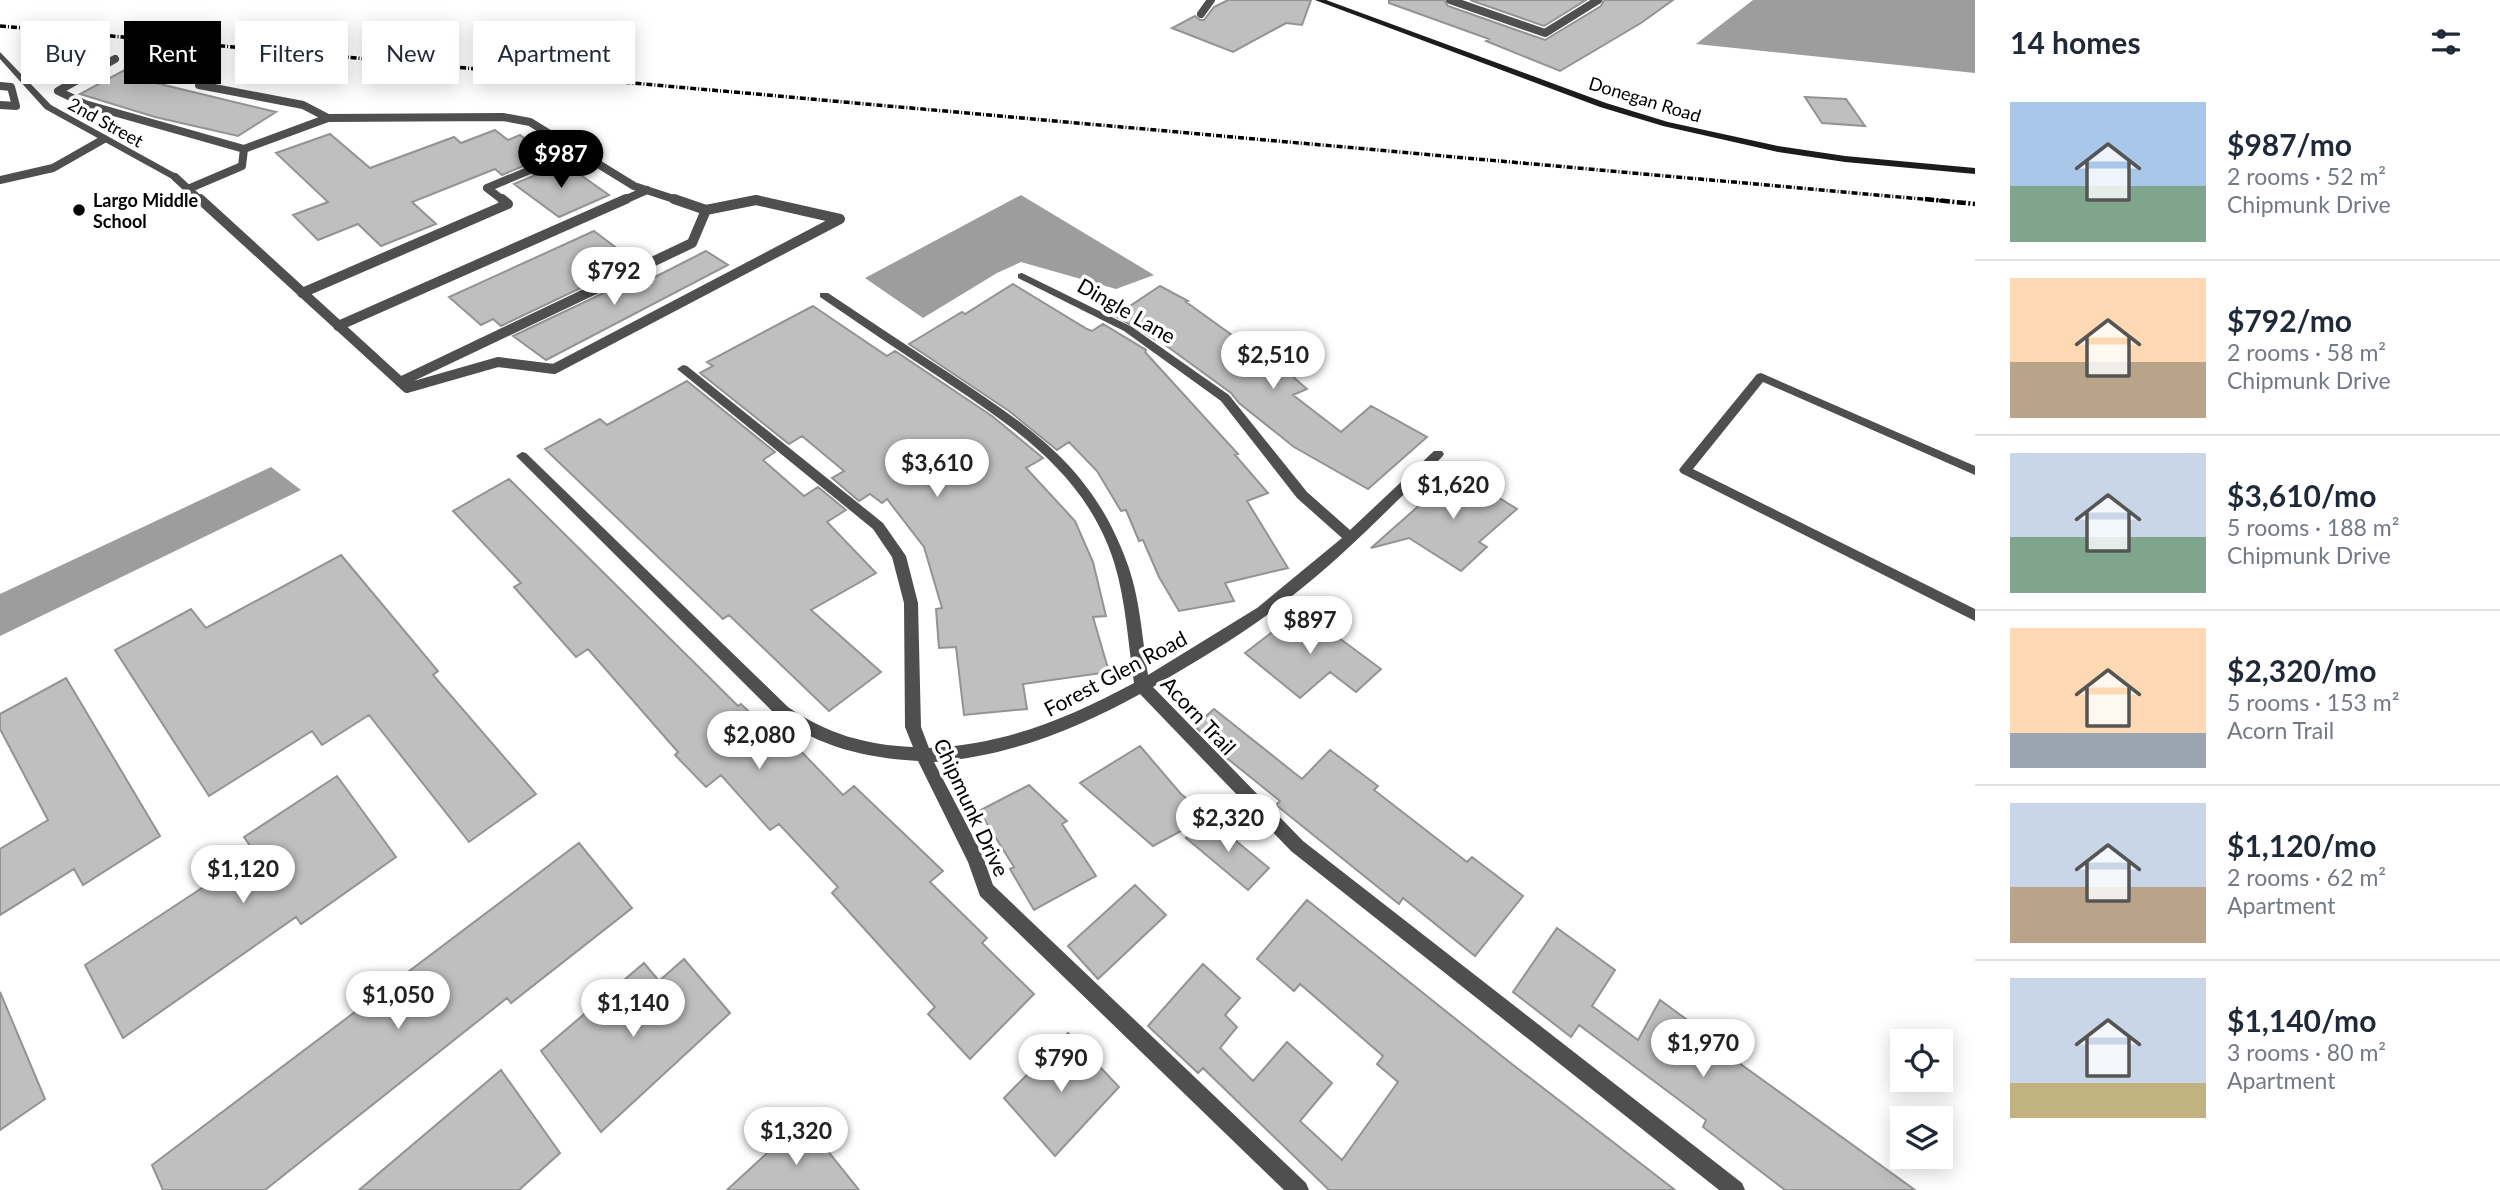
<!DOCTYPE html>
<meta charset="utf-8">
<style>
body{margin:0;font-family:Lato,sans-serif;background:#f6f6f7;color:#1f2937;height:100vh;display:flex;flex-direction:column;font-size:26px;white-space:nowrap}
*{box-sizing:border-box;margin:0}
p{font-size:23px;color:#747a83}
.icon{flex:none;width:38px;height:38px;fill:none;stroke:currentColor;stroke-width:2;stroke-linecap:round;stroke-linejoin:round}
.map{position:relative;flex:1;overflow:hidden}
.details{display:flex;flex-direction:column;background:#fff;width:525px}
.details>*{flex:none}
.guide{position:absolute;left:21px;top:21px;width:665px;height:63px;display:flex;gap:14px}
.fabs{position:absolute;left:1890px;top:1029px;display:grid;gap:14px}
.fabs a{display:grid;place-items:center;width:63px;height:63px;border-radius:0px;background:#fff;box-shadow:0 4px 18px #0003;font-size:35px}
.price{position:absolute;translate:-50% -60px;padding:0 16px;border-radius:24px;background:#fff;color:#222;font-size:23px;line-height:46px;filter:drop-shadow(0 2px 4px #0008)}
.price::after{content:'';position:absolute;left:50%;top:42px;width:21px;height:16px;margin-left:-10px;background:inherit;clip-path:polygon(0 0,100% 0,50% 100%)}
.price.current{background:#000;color:#fff}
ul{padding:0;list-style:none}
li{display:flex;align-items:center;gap:21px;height:175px;padding:0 35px}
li+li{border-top:2px solid #e0e1e3}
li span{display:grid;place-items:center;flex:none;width:196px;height:140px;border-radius:0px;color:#555}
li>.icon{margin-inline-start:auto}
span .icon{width:84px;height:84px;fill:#fffc;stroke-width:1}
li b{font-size:30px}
h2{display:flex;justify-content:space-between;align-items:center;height:84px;padding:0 35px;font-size:30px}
.pill{padding:0 24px;border-radius:0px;background:#fff;box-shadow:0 4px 18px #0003;font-size:24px;line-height:63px}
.pill.current{background:#000;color:#fff}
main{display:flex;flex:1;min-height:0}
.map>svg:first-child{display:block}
.water{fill:#9d9d9d}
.building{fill:#bfbfbf;stroke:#939393;stroke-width:2}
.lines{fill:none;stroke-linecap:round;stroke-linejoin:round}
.lane-far1{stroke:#4f4f4f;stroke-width:8}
.lane{stroke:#4f4f4f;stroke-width:10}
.street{fill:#4f4f4f;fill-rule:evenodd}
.secondary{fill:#1c1c1c;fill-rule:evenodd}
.rail-far1{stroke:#000;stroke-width:3.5;stroke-dasharray:6 2 1 2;stroke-linecap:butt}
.rail{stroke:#000;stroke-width:4.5;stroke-dasharray:9 2.5 2 2.5;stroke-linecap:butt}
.poi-dot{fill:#000;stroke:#fff;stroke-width:2.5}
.labels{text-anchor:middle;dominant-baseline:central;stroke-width:7;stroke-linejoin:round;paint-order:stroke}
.far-street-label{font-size:18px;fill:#000;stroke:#fff}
.far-poi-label{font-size:18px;font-weight:bold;fill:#000;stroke:#fff;text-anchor:start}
.street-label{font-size:21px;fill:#000;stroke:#fff}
</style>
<main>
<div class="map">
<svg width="1975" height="1190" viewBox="0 0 1975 1190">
<rect width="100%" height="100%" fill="#fff"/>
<path class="water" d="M 1753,0 L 1975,0 L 1975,73 L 1696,44 Z
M 1021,195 L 1154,275 L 1116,289 L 1021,262 L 997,273 L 923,318 L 865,278 Z
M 271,467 L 301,490 L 0,636 L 0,594 Z"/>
<path class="building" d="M 1228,0 L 1311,0 L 1302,25 L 1286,23 L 1233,52 L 1172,28 L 1195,16 L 1200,20 L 1204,20 L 1214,7 Z
M 1389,0 L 1444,0 L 1448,6 L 1545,40 L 1601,6 L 1604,0 L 1673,0 L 1641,23 L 1560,71 L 1486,41 L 1489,39 L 1389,3 Z
M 1470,0 L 1586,0 L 1544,26 Z
M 145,59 L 184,67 L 156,83 L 276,112 L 238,136 L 155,117 L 80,94 Z
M 1805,97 L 1846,99 L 1865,126 L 1822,123 Z
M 495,130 L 508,140 L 520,135 L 547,156 L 502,175 L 495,169 L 412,202 L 436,224 L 381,246 L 358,224 L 318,240 L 293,215 L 328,202 L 276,153 L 330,134 L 370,168 L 454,137 L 461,143 Z
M 559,165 L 564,169 L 569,167 L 609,195 L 559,217 L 514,184 Z
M 594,231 L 635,262 L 501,326 L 493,319 L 481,325 L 449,297 Z
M 706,251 L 728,265 L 546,360 L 513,336 L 648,272 L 655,277 Z
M 1013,284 L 1087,329 L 1092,331 L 1103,324 L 1146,350 L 1145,352 L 1238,454 L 1235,455 L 1268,493 L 1247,501 L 1288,568 L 1225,583 L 1234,601 L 1179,611 L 1159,577 L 1143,540 L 1139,541 L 1126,510 L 1121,511 L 1097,471 L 1069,442 L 1057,450 L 1009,411 L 909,344 L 962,312 L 965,314 Z
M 1160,286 L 1188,301 L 1186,302 L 1239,340 L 1244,338 L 1270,357 L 1307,389 L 1293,395 L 1341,432 L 1371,406 L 1427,437 L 1368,489 L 1294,447 L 1239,403 L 1231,393 L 1157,339 L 1156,340 L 1115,316 Z
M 813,306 L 887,356 L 895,351 L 992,416 L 1043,458 L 1026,468 L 1075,521 L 1093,562 L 1106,616 L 1093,617 L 1109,672 L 1023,684 L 1027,709 L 964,715 L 956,647 L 939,648 L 936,609 L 942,608 L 924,547 L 887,499 L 882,503 L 870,494 L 859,501 L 832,478 L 844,471 L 802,436 L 789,444 L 700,373 L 713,366 L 707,362 Z
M 687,381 L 775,452 L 763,460 L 804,496 L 818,487 L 846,510 L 827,522 L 876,573 L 811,610 L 881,672 L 829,711 L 729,615 L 723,619 L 545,449 L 600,419 L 607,425 Z
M 1457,472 L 1517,509 L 1479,542 L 1487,547 L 1461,571 L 1409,538 L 1371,548 Z
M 509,479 L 738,706 L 741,704 L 792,753 L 798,748 L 843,795 L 854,786 L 943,871 L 930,882 L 987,938 L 982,943 L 1034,994 L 970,1059 L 928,1014 L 935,1007 L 832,893 L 838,887 L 779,824 L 770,830 L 721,775 L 706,787 L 675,755 L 678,752 L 588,649 L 576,657 L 514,587 L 521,583 L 453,511 Z
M 341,555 L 438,671 L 433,675 L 536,794 L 469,842 L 369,715 L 322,745 L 312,731 L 209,796 L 115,650 L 191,609 L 206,628 Z
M 1301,610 L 1381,669 L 1356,692 L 1330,672 L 1300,698 L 1245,653 Z
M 66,678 L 160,836 L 83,885 L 74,869 L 0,915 L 0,849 L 48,820 L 0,729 L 0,714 Z
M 1214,709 L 1302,779 L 1330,750 L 1378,786 L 1374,790 L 1467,862 L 1472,857 L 1523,896 L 1475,956 L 1403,898 L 1399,904 L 1276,805 L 1280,801 L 1223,755 L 1195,726 Z
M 1140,746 L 1181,794 L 1209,816 L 1153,846 L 1080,783 Z
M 337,776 L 396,857 L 301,924 L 296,917 L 123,1038 L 85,965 L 255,853 L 244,837 Z
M 1029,785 L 1067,821 L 1062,824 L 1096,876 L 1034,910 L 1010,869 L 1014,867 L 979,811 Z
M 1208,818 L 1269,868 L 1248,890 L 1186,838 Z
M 579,843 L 632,908 L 511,1003 L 507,998 L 265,1190 L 163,1190 L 152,1165 Z
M 1135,885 L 1166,915 L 1098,979 L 1068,946 Z
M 1307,900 L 1508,1061 L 1675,1190 L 1329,1190 L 1203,1068 L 1198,1073 L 1148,1026 L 1203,964 L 1240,998 L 1225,1015 L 1237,1027 L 1220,1048 L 1253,1081 L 1287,1042 L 1332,1083 L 1300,1121 L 1342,1160 L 1398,1082 L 1377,1064 L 1383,1056 L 1300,984 L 1294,991 L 1257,959 Z
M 1557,928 L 1615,970 L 1592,1006 L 1638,1040 L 1660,1000 L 1712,1038 L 1710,1042 L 1915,1190 L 1785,1190 L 1703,1127 L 1706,1120 L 1579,1025 L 1571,1037 L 1513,992 Z
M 684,959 L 730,1013 L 601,1132 L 541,1051 L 644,963 L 659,981 Z
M 0,992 L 45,1099 L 0,1130 Z
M 1068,1033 L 1119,1087 L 1055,1156 L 1004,1098 Z
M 501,1070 L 560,1153 L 519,1190 L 359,1190 Z
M 803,1120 L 859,1190 L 727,1190 Z"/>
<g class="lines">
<path class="lane-far1" d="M 1450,0 L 1545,33 L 1598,0
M 1201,14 L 1211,0
M 115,59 L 58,91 L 85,104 L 244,149
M 199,85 L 303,105 L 328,118
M 0,86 L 11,87 L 16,106 L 0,105
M 175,177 L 188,189
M 0,180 L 53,168 L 104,139
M 188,189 L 201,201
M 188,189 L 242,166 L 244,149 L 328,118 L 503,117 L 530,122 L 634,186 L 680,201
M 504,201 L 487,188 L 576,151
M 622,201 L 647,190
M 750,201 L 761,201"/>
<path class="lane" d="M 200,199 L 407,388 L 498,362 L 554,369 L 840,219 L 756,200 L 706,210 L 674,199
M 302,293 L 508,204 L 502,199
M 338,326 L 626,199
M 400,382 L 692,243 L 706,210"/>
<path class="street" d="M 0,52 L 51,105 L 178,175 L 178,179 L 172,179 L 45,109 L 0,59 Z
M 1022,273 L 1132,327 L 1229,395 L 1307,492 L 1350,530 L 1434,451 L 1442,451 L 1444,454 L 1442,457 C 1393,504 1346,554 1292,596 C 1249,631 1200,659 1153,687 L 1303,841 L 1742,1183 L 1745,1190 L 1719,1190 L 1291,851 L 1140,694 C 1075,730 1009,756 934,762 L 982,854 L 993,885 L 1306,1183 L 1309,1190 L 1284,1190 L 980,896 L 968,862 L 918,761 C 866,758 820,747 778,717 L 516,456 L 522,452 L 526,453 L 788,707 C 827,734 866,745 913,747 L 905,727 L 904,603 L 892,557 L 873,529 L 677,369 L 683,365 L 687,366 L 883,523 L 906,556 L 918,603 L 921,727 L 929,748 C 1006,744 1067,719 1134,683 C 1128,643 1126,601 1114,562 C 1085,472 1013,427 939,377 C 899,351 860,324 820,297 L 820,293 L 828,293 C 869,320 910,348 952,375 C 1031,428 1091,466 1126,560 C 1140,596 1142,637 1148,675 L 1257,608 L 1342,538 L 1297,498 L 1221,401 L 1124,331 L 1018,278 L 1018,274 Z
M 1761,373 L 1975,466 L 1975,475 L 1763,382 L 1693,469 L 1975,609 L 1975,621 L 1681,473 L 1679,470 L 1681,467 L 1757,374 Z"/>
<path class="secondary" d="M 1315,0 L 1326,0 L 1606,103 L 1668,122 L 1778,146 L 1845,156 L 1975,168 L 1975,174 L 1845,162 L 1778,152 L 1663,126 L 1600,107 Z"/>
<path class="rail-far1" d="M 0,26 L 1944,201"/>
<path class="rail" d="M 1925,199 L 1975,204"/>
</g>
<circle class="poi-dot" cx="79" cy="210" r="7"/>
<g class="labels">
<g class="far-street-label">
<text transform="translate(1645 99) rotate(17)">Donegan Road</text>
<text transform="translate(106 122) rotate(29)">2nd Street</text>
</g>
<g class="far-poi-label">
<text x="93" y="200">Largo Middle<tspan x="93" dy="21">School</tspan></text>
</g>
<g class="street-label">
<text transform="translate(1127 310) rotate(30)">Dingle Lane</text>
<text transform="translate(1115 673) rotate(-28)">Forest Glen Road</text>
<text transform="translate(1199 715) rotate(47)">Acorn Trail</text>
<text transform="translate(972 807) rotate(65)">Chipmunk Drive</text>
</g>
</g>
</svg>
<div class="fabs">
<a><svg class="icon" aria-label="locate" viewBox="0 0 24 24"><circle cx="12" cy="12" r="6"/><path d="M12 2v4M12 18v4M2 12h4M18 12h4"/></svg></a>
<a><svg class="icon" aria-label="layers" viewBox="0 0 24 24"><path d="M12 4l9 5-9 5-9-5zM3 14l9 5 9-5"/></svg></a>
</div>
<b class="price current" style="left:561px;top:190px">$987</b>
<b class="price" style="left:614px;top:307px">$792</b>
<b class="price" style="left:1273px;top:391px">$2,510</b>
<b class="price" style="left:937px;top:499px">$3,610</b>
<b class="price" style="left:1453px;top:521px">$1,620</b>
<b class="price" style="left:1310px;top:656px">$897</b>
<b class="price" style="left:759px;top:771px">$2,080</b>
<b class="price" style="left:1228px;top:854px">$2,320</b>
<b class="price" style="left:243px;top:905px">$1,120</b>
<b class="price" style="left:398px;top:1031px">$1,050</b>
<b class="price" style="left:633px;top:1039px">$1,140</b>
<b class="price" style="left:1703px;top:1079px">$1,970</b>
<b class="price" style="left:1061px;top:1094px">$790</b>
<b class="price" style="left:796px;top:1167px">$1,320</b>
<div class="guide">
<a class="pill">Buy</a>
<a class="pill current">Rent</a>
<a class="pill">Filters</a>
<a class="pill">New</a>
<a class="pill">Apartment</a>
</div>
</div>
<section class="details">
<h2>14 homes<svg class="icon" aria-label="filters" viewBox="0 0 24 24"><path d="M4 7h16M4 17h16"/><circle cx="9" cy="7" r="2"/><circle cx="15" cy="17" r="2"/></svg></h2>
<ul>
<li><span style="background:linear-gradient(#a9c7e8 60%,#7fa58c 0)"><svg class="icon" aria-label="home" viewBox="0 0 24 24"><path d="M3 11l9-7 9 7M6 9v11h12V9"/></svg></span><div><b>$987/mo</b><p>2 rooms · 52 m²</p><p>Chipmunk Drive</p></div></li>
<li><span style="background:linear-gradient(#ffd9b3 60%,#b9a48a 0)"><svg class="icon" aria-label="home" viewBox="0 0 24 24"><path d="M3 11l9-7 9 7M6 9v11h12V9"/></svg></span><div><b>$792/mo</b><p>2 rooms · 58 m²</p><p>Chipmunk Drive</p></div></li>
<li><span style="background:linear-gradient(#c9d6e8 60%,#7fa58c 0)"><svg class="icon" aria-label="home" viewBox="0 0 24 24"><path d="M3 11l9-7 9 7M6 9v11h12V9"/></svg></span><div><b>$3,610/mo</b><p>5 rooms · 188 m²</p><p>Chipmunk Drive</p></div></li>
<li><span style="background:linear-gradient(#ffd9b3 75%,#9aa5b1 0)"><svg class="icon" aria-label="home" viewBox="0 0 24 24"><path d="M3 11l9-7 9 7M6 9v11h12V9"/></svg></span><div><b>$2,320/mo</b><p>5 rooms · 153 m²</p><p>Acorn Trail</p></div></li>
<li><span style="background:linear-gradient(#c9d6e8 60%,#b9a48a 0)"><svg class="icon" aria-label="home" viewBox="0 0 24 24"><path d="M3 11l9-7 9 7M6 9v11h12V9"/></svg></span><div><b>$1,120/mo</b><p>2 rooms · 62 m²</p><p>Apartment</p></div></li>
<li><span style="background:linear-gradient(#c9d6e8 75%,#c2b280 0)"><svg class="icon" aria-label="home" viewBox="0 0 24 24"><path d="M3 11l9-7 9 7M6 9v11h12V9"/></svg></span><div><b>$1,140/mo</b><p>3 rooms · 80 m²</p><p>Apartment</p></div></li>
</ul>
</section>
</main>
